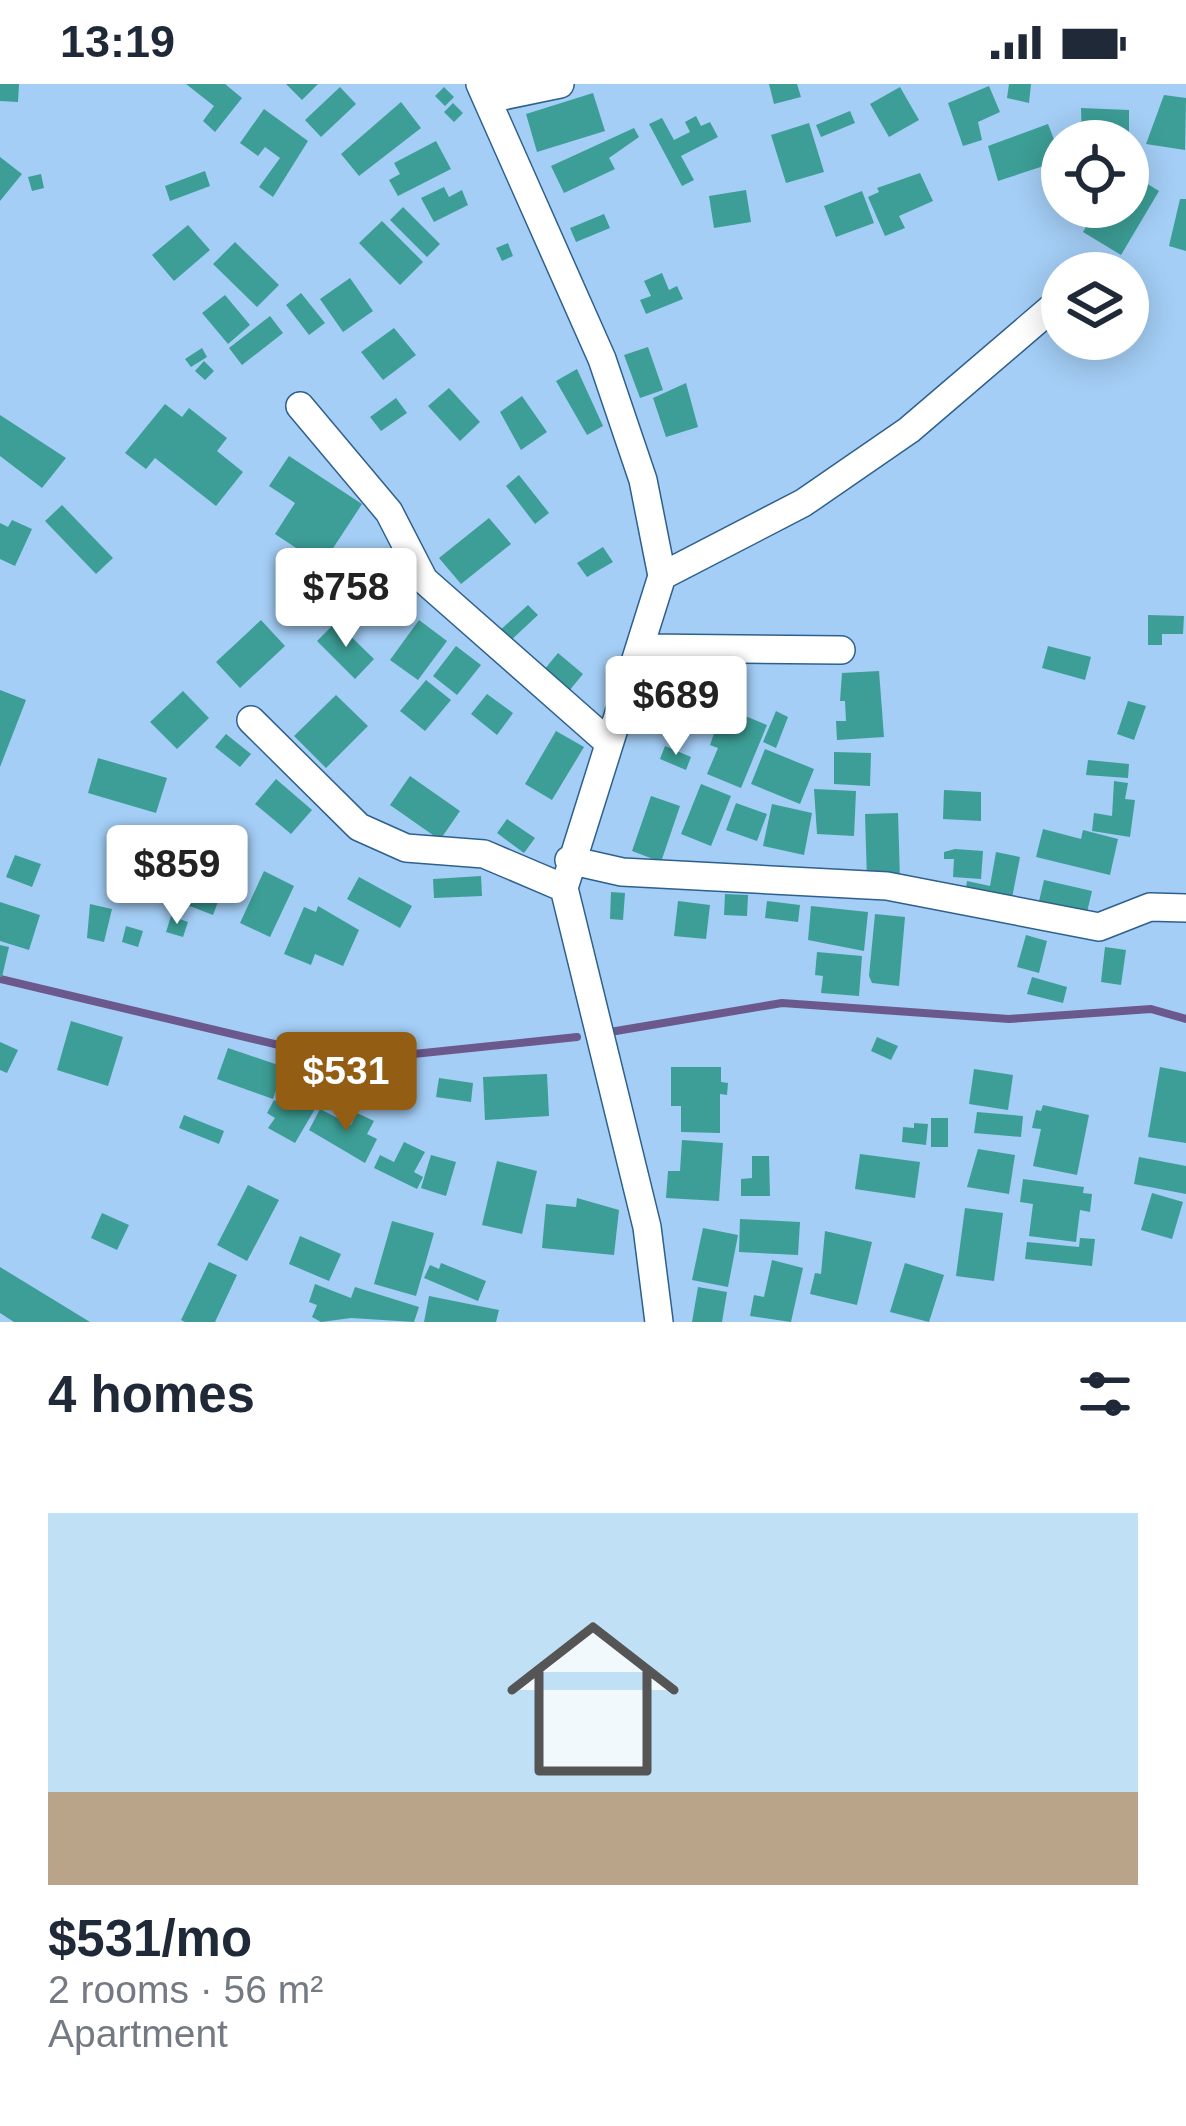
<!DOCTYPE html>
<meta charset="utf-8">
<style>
body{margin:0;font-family:Helvetica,sans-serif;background:#f6f6f7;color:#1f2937;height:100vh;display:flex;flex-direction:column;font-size:45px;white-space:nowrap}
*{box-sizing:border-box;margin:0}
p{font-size:39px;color:#747a83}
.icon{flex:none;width:66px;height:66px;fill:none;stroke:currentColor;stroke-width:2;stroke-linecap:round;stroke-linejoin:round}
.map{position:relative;height:1238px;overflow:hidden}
.drawer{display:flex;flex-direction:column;background:#fff;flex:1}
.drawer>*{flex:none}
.tools{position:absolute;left:1041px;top:36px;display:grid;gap:24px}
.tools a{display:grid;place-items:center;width:108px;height:108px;border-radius:50%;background:#fff;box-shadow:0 6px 30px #0003;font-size:60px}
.price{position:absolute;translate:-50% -102px;padding:0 27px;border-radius:12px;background:#fff;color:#222;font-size:39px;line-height:78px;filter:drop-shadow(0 3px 6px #0008)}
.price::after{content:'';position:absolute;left:50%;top:72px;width:36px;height:27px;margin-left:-18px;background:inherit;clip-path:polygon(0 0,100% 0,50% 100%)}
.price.on{background:#935d13;color:#fff}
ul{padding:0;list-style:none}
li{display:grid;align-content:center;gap:24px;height:636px;padding:0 48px}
li span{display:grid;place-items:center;height:372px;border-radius:0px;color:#555}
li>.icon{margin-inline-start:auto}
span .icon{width:216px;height:216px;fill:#fffc;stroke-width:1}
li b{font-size:51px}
h2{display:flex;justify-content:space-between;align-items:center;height:144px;padding:0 48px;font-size:51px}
.status{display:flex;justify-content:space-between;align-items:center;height:84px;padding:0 60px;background:#fff;direction:ltr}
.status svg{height:33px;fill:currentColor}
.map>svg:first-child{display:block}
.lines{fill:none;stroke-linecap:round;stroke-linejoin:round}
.stream{stroke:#6b588d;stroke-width:8}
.building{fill:#3c9e96}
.street-casing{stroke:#2e608d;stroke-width:30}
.street{stroke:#fff;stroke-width:27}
</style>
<div class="status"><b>13:19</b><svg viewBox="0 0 49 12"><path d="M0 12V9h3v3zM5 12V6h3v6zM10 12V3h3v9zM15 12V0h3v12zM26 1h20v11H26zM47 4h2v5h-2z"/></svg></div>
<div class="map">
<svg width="1186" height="1238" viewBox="0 0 1186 1238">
<rect width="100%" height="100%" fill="#a4cef6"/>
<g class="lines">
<path class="stream" d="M 0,895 L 346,977 L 577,953
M 610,948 L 782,919 L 1009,935 L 1151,925 L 1186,935"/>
</g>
<path class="building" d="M 0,0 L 19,0 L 18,18 L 0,17 Z
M 186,0 L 225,0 L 242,14 L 215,48 L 203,37 L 214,22 Z
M 286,0 L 318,0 L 302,16 Z
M 769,0 L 797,0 L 801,13 L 774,20 Z
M 1009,0 L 1031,0 L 1029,19 L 1007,14 Z
M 989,2 L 1000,28 L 978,38 L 982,56 L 963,62 L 948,19 Z
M 340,3 L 356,20 L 321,53 L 305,36 Z
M 444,3 L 454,13 L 445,22 L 435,12 Z
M 900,3 L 919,36 L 889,53 L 870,20 Z
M 593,9 L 605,47 L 537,68 L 526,30 Z
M 1164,11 L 1186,14 L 1185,66 L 1146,60 Z
M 401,18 L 421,44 L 359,92 L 341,70 Z
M 453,19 L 463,29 L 454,38 L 444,28 Z
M 1081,24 L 1129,26 L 1129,57 L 1082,56 Z
M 264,25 L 308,57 L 273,113 L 259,103 L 280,74 L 265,63 L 258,72 L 240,59 Z
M 850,27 L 855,39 L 821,53 L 816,41 Z
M 696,32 L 701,42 L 710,38 L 718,53 L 681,72 L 694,96 L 682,102 L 649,40 L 662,34 L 674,56 L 690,48 L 685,38 Z
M 809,39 L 824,88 L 786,99 L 771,51 Z
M 1048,40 L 1062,76 L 998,97 L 988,62 Z
M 634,44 L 639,53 L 609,74 L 615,85 L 564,109 L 551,82 Z
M 436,57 L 451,85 L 398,112 L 389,96 L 400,90 L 394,79 Z
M 0,73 L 22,90 L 0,117 Z
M 205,87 L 210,102 L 170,117 L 165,102 Z
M 920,89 L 933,117 L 899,132 L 905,144 L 885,152 L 868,113 L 879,108 L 877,104 Z
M 41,90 L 44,104 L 32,107 L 28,93 Z
M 1133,91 L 1159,107 L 1121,171 L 1083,148 L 1094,129 L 1101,133 L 1105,126 L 1100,123 L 1128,123 Z
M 444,103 L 449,113 L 462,106 L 468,121 L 434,138 L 421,114 Z
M 746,106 L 751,138 L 714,144 L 709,112 Z
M 862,107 L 874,139 L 836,153 L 824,122 Z
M 1180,115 L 1186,115 L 1186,167 L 1169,162 Z
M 403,123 L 440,160 L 427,173 L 390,136 Z
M 604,130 L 610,144 L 576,158 L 570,144 Z
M 382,137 L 423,178 L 400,201 L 359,159 Z
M 188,141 L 210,166 L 174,197 L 152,171 Z
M 235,158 L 279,201 L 257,223 L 213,180 Z
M 508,159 L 513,172 L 502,177 L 496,164 Z
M 662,189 L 669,206 L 677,202 L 683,215 L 646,230 L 640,216 L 651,212 L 644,197 Z
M 350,194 L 373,227 L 343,248 L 320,215 Z
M 301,209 L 325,239 L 309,251 L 286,221 Z
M 225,211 L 250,241 L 228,260 L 202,229 Z
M 270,232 L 283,249 L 242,281 L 229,264 Z
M 394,244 L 416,271 L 383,296 L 361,268 Z
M 648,263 L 663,306 L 640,314 L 624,271 Z
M 202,264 L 207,273 L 191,283 L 185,275 Z
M 204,277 L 214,287 L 205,296 L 195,287 Z
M 577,285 L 603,342 L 587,351 L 556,297 Z
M 686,299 L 698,343 L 666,353 L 653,314 Z
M 449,304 L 480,338 L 460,357 L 428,322 Z
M 522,312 L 547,348 L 521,366 L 500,328 Z
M 396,314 L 407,329 L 381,347 L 370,333 Z
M 165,320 L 182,333 L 189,324 L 227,354 L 217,367 L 243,388 L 216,422 L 155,374 L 146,385 L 125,369 Z
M 0,331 L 66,374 L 42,404 L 0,372 Z
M 289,372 L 362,420 L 322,481 L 275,450 L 295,419 L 269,402 Z
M 519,391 L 549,429 L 535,440 L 506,402 Z
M 62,421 L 113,474 L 96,490 L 45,437 Z
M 489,434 L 511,460 L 461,500 L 439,474 Z
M 12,436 L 32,445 L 15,482 L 0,475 L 0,439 L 8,443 Z
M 603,463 L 613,478 L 587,493 L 577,479 Z
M 528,521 L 538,531 L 508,559 L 498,548 Z
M 1148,531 L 1184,532 L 1183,550 L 1162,550 L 1162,561 L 1148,561 Z
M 261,536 L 285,562 L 240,604 L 216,578 Z
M 419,536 L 447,557 L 418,596 L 390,576 Z
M 336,538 L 374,575 L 355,595 L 317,557 Z
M 456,562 L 481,581 L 457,611 L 433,592 Z
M 1048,562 L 1091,573 L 1085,596 L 1042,584 Z
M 558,569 L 583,590 L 564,613 L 539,592 Z
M 879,587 L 884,653 L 837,656 L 836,637 L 846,637 L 845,617 L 840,617 L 842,589 Z
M 426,596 L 451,616 L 425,647 L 400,627 Z
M 0,606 L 26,616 L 0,683 Z
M 183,607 L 209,634 L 177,665 L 150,638 Z
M 487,610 L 513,629 L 497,651 L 471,630 Z
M 336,611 L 368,642 L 326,684 L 294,652 Z
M 1128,617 L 1146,622 L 1134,656 L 1117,650 Z
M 733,627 L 767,641 L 741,704 L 707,690 L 718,664 L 710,661 L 717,641 L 726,645 Z
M 776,627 L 788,633 L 776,664 L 763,658 Z
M 556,647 L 584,663 L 552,716 L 525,700 Z
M 226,650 L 251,670 L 240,683 L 215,663 Z
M 665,662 L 691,673 L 686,686 L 660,675 Z
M 765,665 L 814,685 L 800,720 L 751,700 Z
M 834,668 L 871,669 L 870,702 L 834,700 Z
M 98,674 L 167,694 L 156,729 L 88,709 Z
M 1088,676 L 1129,680 L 1128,694 L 1086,691 Z
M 410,692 L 460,727 L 440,756 L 390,721 Z
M 276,695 L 312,726 L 291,750 L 255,720 Z
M 1114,697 L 1128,699 L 1125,715 L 1135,716 L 1130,753 L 1092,747 L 1094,729 L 1112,732 Z
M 701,700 L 731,712 L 711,762 L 681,750 Z
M 814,705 L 856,707 L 854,752 L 817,750 Z
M 944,706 L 981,708 L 981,737 L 943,735 Z
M 651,712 L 680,722 L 661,778 L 632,767 Z
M 736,719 L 767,730 L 757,757 L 726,746 Z
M 772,720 L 812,729 L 804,771 L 763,762 Z
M 898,729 L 900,796 L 867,796 L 865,730 Z
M 507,735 L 535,754 L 524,769 L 497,749 Z
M 1043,745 L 1081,755 L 1083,746 L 1118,755 L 1110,791 L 1036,773 Z
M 192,757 L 235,772 L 213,831 L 172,815 Z
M 114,760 L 140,765 L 137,777 L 151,780 L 148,796 L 107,793 Z
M 955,765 L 983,767 L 981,795 L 953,793 L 954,775 L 944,775 L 944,768 Z
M 996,768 L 1020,773 L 1010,824 L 964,815 L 967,797 L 990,802 Z
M 15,771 L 41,780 L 32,803 L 6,793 Z
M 264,787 L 294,802 L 270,853 L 240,839 Z
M 481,792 L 482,812 L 434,814 L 433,795 Z
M 359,793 L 412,822 L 400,844 L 347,815 Z
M 1044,796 L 1092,807 L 1084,841 L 1036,830 Z
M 611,808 L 625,809 L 623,836 L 610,835 Z
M 725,810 L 748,811 L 747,832 L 724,831 Z
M 678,817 L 710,821 L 706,855 L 674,852 Z
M 767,817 L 800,821 L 798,838 L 765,834 Z
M 0,818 L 40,831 L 29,866 L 0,857 Z
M 90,820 L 112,825 L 104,858 L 87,854 Z
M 318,822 L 359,846 L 343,882 L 315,870 L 311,881 L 284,870 L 304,823 L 316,828 Z
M 811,822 L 868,828 L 864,867 L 808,856 Z
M 875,830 L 905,833 L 899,902 L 872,899 L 869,892 Z
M 171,832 L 188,838 L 183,853 L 166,848 Z
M 126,842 L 143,847 L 138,863 L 122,858 Z
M 1026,851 L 1047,857 L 1039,889 L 1017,883 Z
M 0,861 L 9,863 L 2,893 L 0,893 Z
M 1105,863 L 1126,866 L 1121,901 L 1101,898 Z
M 817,868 L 862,872 L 859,912 L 821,909 L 823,892 L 815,891 Z
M 1032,893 L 1067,903 L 1063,919 L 1027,910 Z
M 71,937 L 123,953 L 108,1002 L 57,986 Z
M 877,953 L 898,962 L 891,976 L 871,967 Z
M 0,958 L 18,966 L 7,989 L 0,986 Z
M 228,964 L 284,983 L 273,1015 L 217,995 Z
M 671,983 L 721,983 L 721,998 L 728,999 L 727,1011 L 720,1010 L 720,1049 L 681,1048 L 681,1022 L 671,1022 Z
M 1160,983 L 1186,988 L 1186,1059 L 1148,1053 Z
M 974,985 L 1013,991 L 1008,1026 L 969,1020 Z
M 306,987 L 329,1001 L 295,1059 L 268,1044 L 275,1034 L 267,1029 L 274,1016 L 283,1021 L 289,1012 L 281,1008 L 289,996 Z
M 547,990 L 549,1032 L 485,1036 L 483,993 Z
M 439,994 L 473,999 L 471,1018 L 436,1013 Z
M 1043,1021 L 1089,1031 L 1077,1091 L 1033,1082 L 1041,1045 L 1032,1044 L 1036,1026 L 1041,1027 Z
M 320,1025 L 351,1041 L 357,1029 L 374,1037 L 367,1050 L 377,1055 L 365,1079 L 309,1046 Z
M 977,1028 L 1023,1032 L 1021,1053 L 974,1049 Z
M 184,1031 L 224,1047 L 219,1060 L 179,1044 Z
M 931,1034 L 948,1034 L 948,1063 L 931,1063 Z
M 914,1039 L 928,1040 L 926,1061 L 902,1058 L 903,1043 L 914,1044 Z
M 682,1056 L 723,1059 L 719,1117 L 666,1114 L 668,1087 L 680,1087 Z
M 404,1058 L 425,1068 L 414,1088 L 423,1093 L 417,1105 L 374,1084 L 380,1071 L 394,1078 Z
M 978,1065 L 1015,1071 L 1009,1110 L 967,1103 Z
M 860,1070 L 920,1078 L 915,1114 L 855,1105 Z
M 431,1071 L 456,1078 L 446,1112 L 421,1104 Z
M 752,1072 L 769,1072 L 770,1112 L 741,1112 L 741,1095 L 752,1094 Z
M 1139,1073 L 1186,1082 L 1186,1110 L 1134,1100 Z
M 497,1077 L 537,1087 L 522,1150 L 482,1141 Z
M 1023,1095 L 1084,1103 L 1083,1109 L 1092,1110 L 1090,1128 L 1080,1126 L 1076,1158 L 1029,1152 L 1033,1120 L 1020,1118 Z
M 248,1101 L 279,1116 L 247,1177 L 217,1161 Z
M 1152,1109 L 1183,1118 L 1172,1155 L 1141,1146 Z
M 577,1114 L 619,1126 L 614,1171 L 542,1164 L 546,1120 L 576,1123 Z
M 965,1124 L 1003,1129 L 994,1197 L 956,1192 Z
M 102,1129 L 129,1141 L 117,1166 L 91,1154 Z
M 740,1135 L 800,1138 L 798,1171 L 739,1168 Z
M 392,1137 L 434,1149 L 416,1212 L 374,1200 Z
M 703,1144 L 738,1151 L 728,1203 L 692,1196 Z
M 825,1147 L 872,1158 L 857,1221 L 810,1210 L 815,1189 L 821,1190 Z
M 300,1152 L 341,1170 L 329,1197 L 289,1180 Z
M 1080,1154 L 1095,1155 L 1092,1182 L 1025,1175 L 1027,1158 L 1079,1163 Z
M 772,1176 L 803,1184 L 791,1238 L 750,1232 L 754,1211 L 764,1213 Z
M 209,1178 L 237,1191 L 215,1238 L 185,1238 L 181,1236 Z
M 441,1179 L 486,1197 L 478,1217 L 424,1194 L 430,1181 L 439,1185 Z
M 905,1179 L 944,1191 L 929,1238 L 890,1228 Z
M 0,1183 L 90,1238 L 14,1238 L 0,1229 Z
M 315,1200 L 351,1214 L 355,1203 L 419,1223 L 414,1238 L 351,1234 L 321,1238 L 312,1233 L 317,1221 L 309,1218 Z
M 698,1203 L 727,1208 L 722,1238 L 692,1238 Z
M 429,1212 L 499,1226 L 496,1238 L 424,1238 Z"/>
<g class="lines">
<defs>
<path id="street" d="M 480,0 L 602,275 L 643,396 L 662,492 L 564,804 L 647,1143 L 659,1238
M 488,15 L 560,0
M 300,322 L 389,428 L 424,496 L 609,659
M 662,492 L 803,419 L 909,346 L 1062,215
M 642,564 L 841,566
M 251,636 L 359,743 L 406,764 L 484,770 L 564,804
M 569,776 L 622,788 L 887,802 L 1099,843 L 1150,823 L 1186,824"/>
</defs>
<use href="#street" class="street-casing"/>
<use href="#street" class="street"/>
</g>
</svg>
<div class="tools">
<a><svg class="icon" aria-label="locate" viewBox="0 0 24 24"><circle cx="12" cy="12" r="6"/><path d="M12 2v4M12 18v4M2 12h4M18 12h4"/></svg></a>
<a><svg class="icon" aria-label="layers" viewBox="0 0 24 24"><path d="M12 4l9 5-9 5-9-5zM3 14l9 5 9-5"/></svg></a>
</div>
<b class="price" style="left:346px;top:566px">$758</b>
<b class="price" style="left:676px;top:674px">$689</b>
<b class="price" style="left:177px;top:843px">$859</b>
<b class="price on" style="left:346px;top:1050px">$531</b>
</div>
<section class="drawer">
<h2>4 homes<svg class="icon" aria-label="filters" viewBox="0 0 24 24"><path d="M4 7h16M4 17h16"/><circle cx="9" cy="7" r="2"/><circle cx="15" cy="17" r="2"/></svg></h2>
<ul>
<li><span style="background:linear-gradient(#bfe0f5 75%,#b9a48a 0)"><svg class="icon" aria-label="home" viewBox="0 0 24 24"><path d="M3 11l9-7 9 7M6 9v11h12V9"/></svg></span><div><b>$531/mo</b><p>2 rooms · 56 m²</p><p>Apartment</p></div></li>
</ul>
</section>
